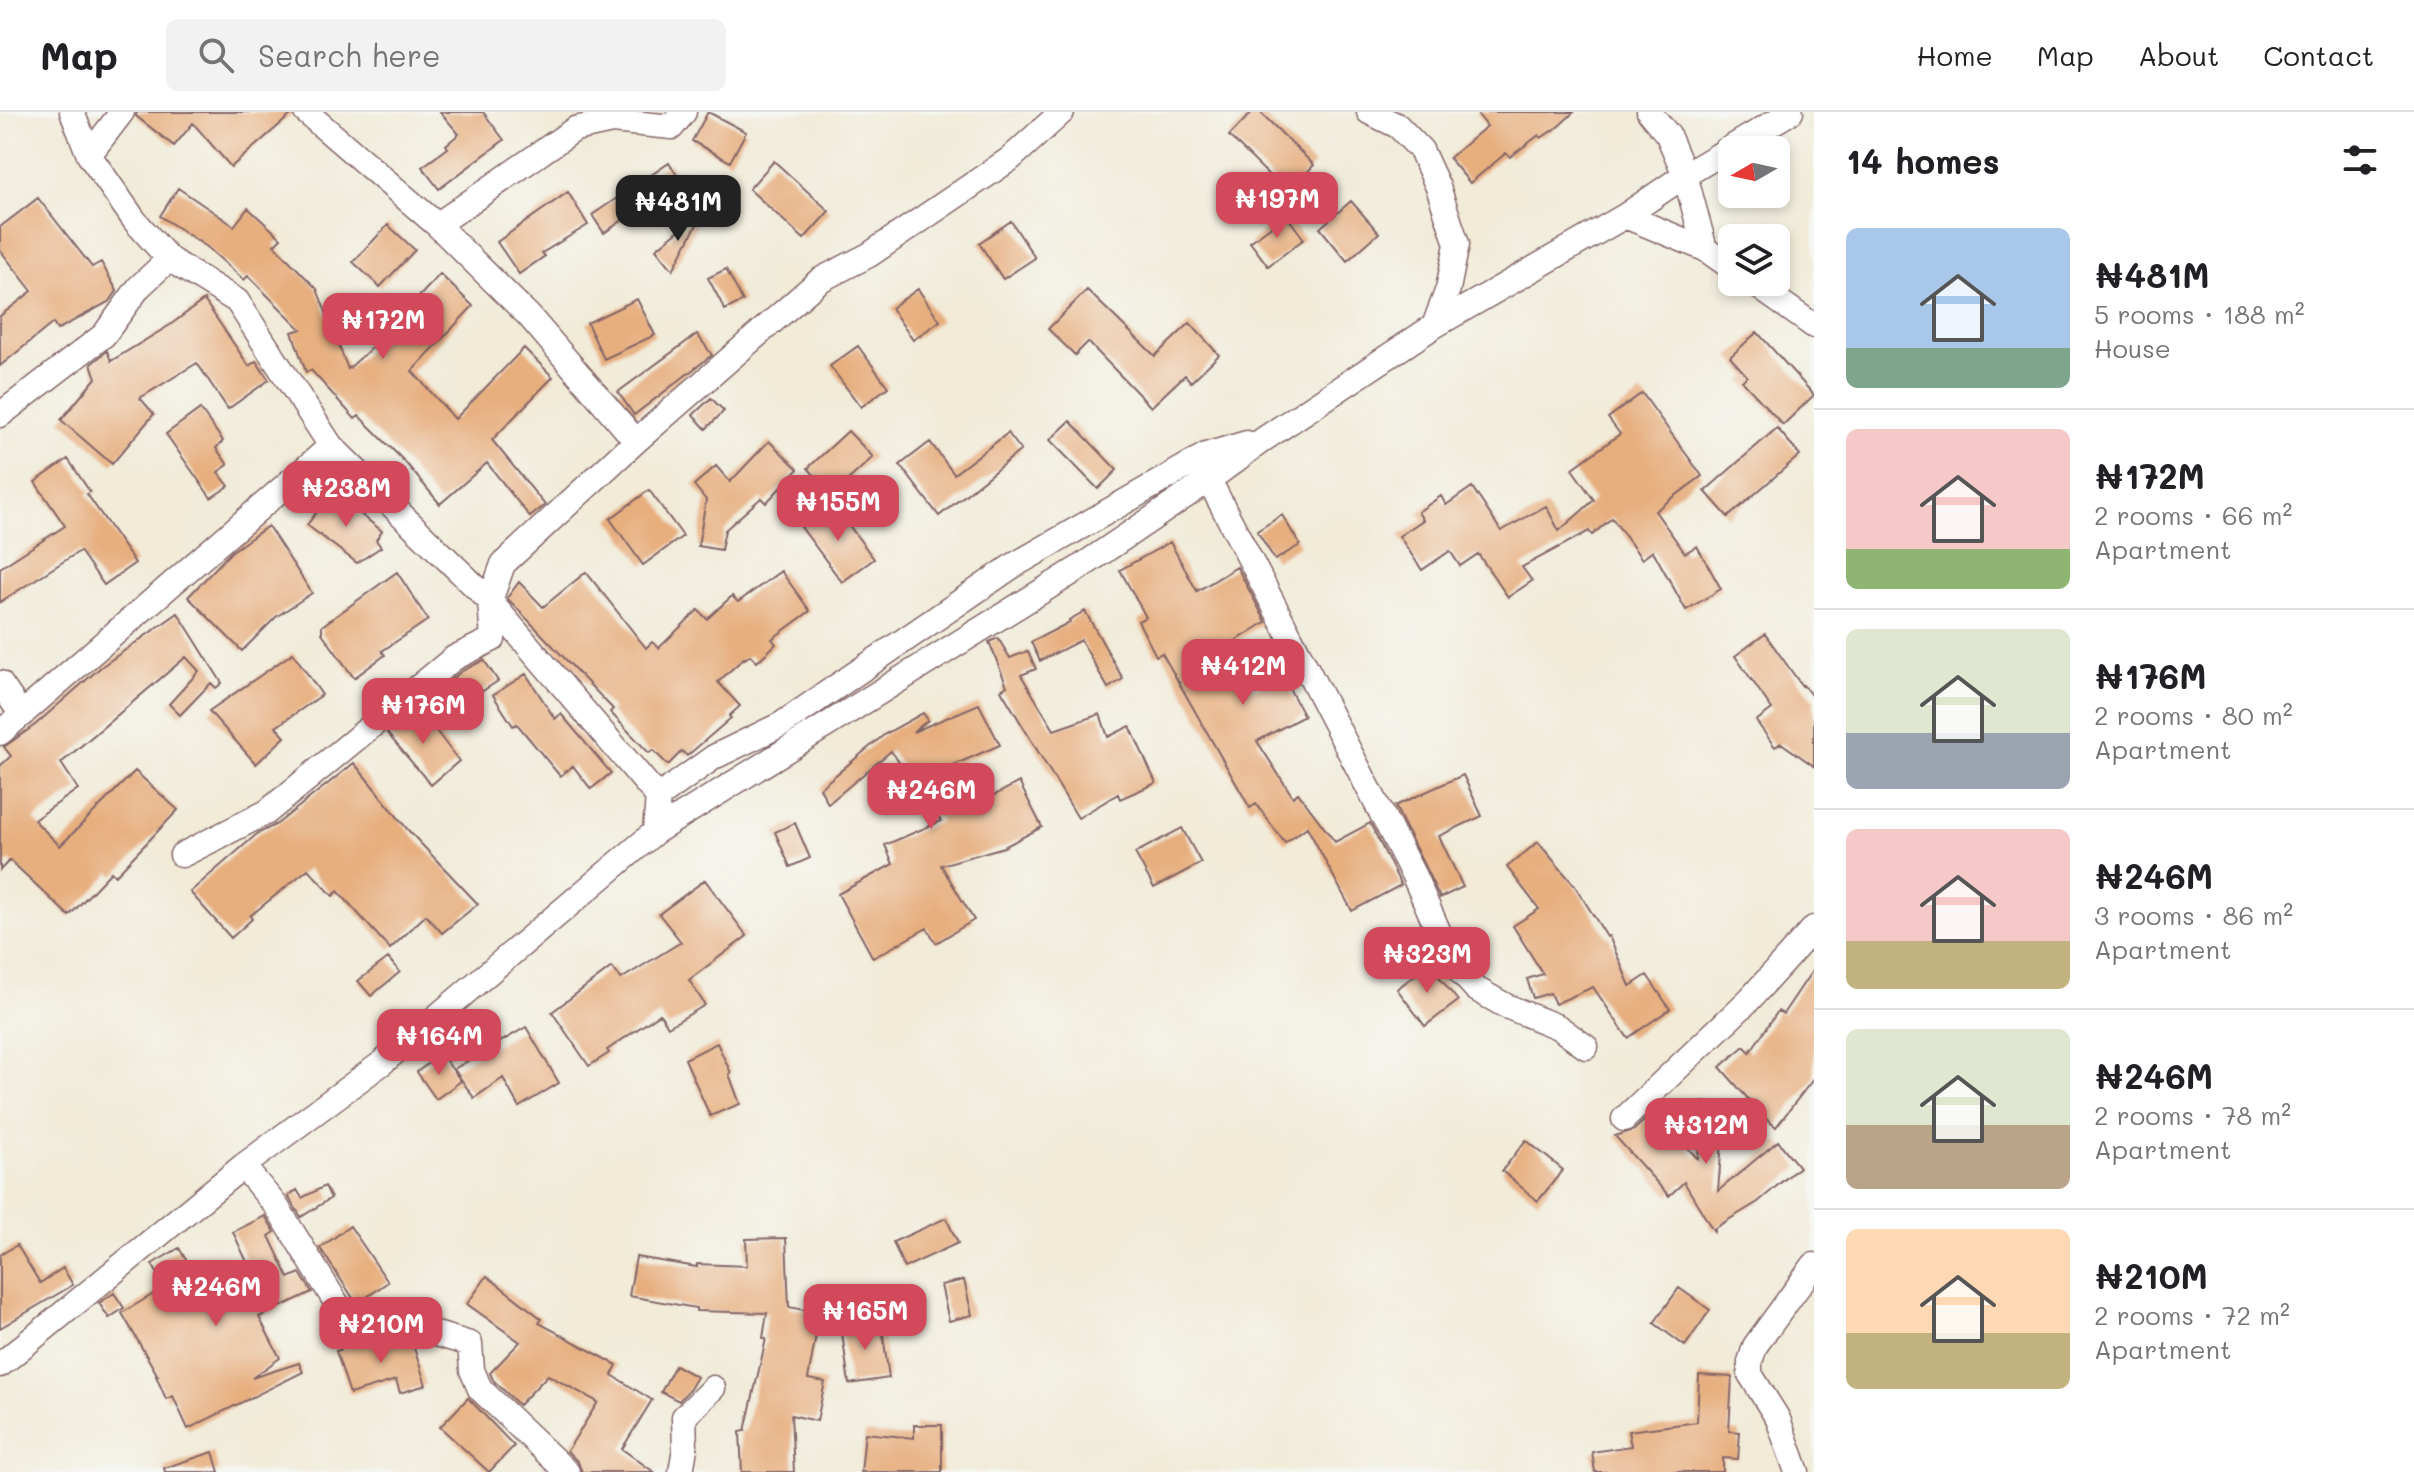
<!DOCTYPE html>
<meta charset="utf-8">
<style>
body{margin:0;font-family:Mali,sans-serif;background:#f2f2f2;color:#202124;height:100vh;display:flex;flex-direction:column;font-size:30px;white-space:nowrap}
*{box-sizing:border-box;margin:0}
p{font-size:26px;color:#757577}
.icon{flex:none;width:44px;height:44px;fill:none;stroke:currentColor;stroke-width:2;stroke-linecap:round;stroke-linejoin:round}
.map{position:relative;flex:1;overflow:hidden}
.panel{display:flex;flex-direction:column;background:#fff;width:600px}
.panel>*{flex:none}
.needle{width:52px;rotate:261deg}
.buttons{position:absolute;left:1718px;top:24px;display:grid;gap:16px}
.buttons a{display:grid;place-items:center;width:72px;height:72px;border-radius:12px;background:#fff;box-shadow:0 4px 12px #0003;font-size:40px}
.price{position:absolute;translate:-50% -68px;padding:0 18px;border-radius:16px;background:#d1495b;color:#fff;font-size:26px;line-height:52px;filter:drop-shadow(0 2px 4px #0008)}
.price::after{content:'';position:absolute;left:50%;top:48px;width:24px;height:18px;margin-left:-12px;background:inherit;clip-path:polygon(0 0,100% 0,50% 100%)}
.price.current{background:#222;color:#fff}
ul{padding:0;list-style:none}
li{display:flex;align-items:center;gap:24px;height:200px;padding:0 32px}
li+li{border-top:2px solid #e0e0e0}
li span{display:grid;place-items:center;flex:none;width:224px;height:160px;border-radius:12px;color:#555}
li>.icon{margin-inline-start:auto}
span .icon{width:96px;height:96px;fill:#fffc;stroke-width:1}
li b{font-size:34px}
h2{display:flex;justify-content:space-between;align-items:center;height:96px;padding:0 32px;font-size:34px}
header{display:flex;align-items:center;gap:48px;box-sizing:border-box;height:112px;padding:0 40px;background:#fff;border-bottom:2px solid #e0e0e0}
header strong{font-size:38px}
nav{display:flex;gap:44px;margin-inline-start:auto;font-size:28px}
.search{width:560px;height:72px;background:#f2f2f2;display:flex;align-items:center;gap:20px;box-sizing:border-box;padding:0 28px;border-radius:12px;color:#757577;font-size:30px}
main{display:flex;flex:1;min-height:0}
.map>svg:first-child{display:block}
.building{fill:#e7ae7e}
.lines{fill:none;stroke-linecap:round;stroke-linejoin:round}
.minor-casing{stroke:#846668;stroke-width:27}
.minor{stroke:#fff;stroke-width:24}
</style>
<header>
<strong>Map</strong>
<div class="search"><svg class="icon" aria-label="search" viewBox="0 0 24 24"><circle cx="10" cy="10" r="6"/><path d="M15 15l6 6"/></svg>Search here</div>
<nav><a>Home</a><a>Map</a><a>About</a><a>Contact</a></nav>
</header>
<main>
<div class="map">
<svg width="1814" height="1360" viewBox="0 0 1814 1360">
<rect width="100%" height="100%" fill="#f6f6f2"/>
<filter id="ink" filterUnits="userSpaceOnUse"><feTurbulence type="fractalNoise" baseFrequency=".0125" numOctaves="2"/><feDisplacementMap in="SourceGraphic" scale="16" xChannelSelector="R" yChannelSelector="G"/><feConvolveMatrix kernelMatrix="1 2 1 2 8 2 1 2 1" color-interpolation-filters="sRGB"/></filter>
<filter id="wash" filterUnits="userSpaceOnUse"><feTurbulence type="fractalNoise" baseFrequency=".006" numOctaves="4" result="noise"/><feDisplacementMap in="SourceGraphic" scale="32" xChannelSelector="R" yChannelSelector="G"/><feGaussianBlur stdDeviation="1.8" result="paint"/><feColorMatrix in="noise" values="0 0 0 0 0 0 0 0 0 0 0 0 0 0 0 0 0 1.4 0 .05"/><feComposite in="paint" operator="in"/></filter>
<g filter="url(#wash)">
<rect width="100%" height="100%" fill="#f1ebd8"/>
<g id="blocks">
<path class="building" d="M 137,0 L 291,0 L 292,2 L 231,55 L 193,11 L 174,34 L 136,4 Z
M 440,0 L 483,0 L 504,28 L 439,77 L 422,55 L 448,36 L 446,33 L 459,22 Z
M 708,0 L 746,20 L 730,50 L 692,29 Z
M 1252,0 L 1260,0 L 1314,53 L 1287,81 L 1229,24 Z
M 1476,0 L 1574,0 L 1559,14 L 1541,26 L 1539,23 L 1510,45 L 1506,41 L 1470,71 L 1449,46 L 1487,14 Z
M 774,49 L 829,99 L 804,127 L 749,77 Z
M 669,51 L 680,68 L 604,121 L 592,103 Z
M 178,76 L 234,114 L 248,96 L 281,126 L 274,133 L 317,177 L 348,257 L 396,214 L 394,212 L 440,162 L 473,194 L 412,259 L 455,307 L 524,236 L 553,265 L 492,328 L 545,393 L 530,405 L 487,351 L 440,392 L 405,350 L 359,304 L 355,307 L 311,258 L 306,260 L 292,220 L 301,217 L 248,164 L 244,168 L 207,135 L 160,104 Z
M 568,80 L 588,113 L 542,141 L 545,144 L 519,162 L 497,130 Z
M 38,86 L 92,155 L 101,150 L 117,179 L 110,189 L 57,218 L 53,211 L 0,254 L 0,204 L 32,179 L 0,138 L 0,115 Z
M 1351,89 L 1379,121 L 1347,149 L 1320,116 Z
M 705,97 L 673,158 L 656,137 Z
M 1286,103 L 1304,127 L 1268,154 L 1250,130 Z
M 1011,109 L 1035,146 L 1003,167 L 979,131 Z
M 388,113 L 415,138 L 380,175 L 353,150 Z
M 726,157 L 743,189 L 725,198 L 708,166 Z
M 918,177 L 940,209 L 913,228 L 891,196 Z
M 1087,178 L 1155,244 L 1190,211 L 1219,243 L 1191,270 L 1185,263 L 1151,295 L 1088,230 L 1075,243 L 1048,217 Z
M 637,187 L 655,223 L 604,247 L 587,211 Z
M 204,188 L 249,254 L 256,249 L 269,268 L 228,297 L 197,251 L 140,286 L 154,302 L 112,352 L 61,308 L 96,266 L 91,252 L 107,239 L 111,249 L 170,213 Z
M 1757,220 L 1814,283 L 1783,313 L 1742,269 L 1747,264 L 1730,245 Z
M 697,222 L 712,243 L 634,303 L 618,280 Z
M 858,234 L 888,275 L 861,295 L 830,254 Z
M 1642,281 L 1702,364 L 1655,399 L 1685,441 L 1697,434 L 1721,477 L 1686,498 L 1653,439 L 1642,447 L 1612,406 L 1592,423 L 1589,419 L 1522,455 L 1532,469 L 1508,485 L 1478,442 L 1460,454 L 1450,439 L 1422,458 L 1399,424 L 1423,408 L 1418,400 L 1441,384 L 1446,393 L 1472,375 L 1501,419 L 1546,394 L 1559,419 L 1594,388 L 1572,357 L 1620,322 L 1608,306 Z
M 711,286 L 724,299 L 706,317 L 693,303 Z
M 200,297 L 223,329 L 216,336 L 228,353 L 218,360 L 229,374 L 211,386 L 166,322 Z
M 1070,309 L 1117,358 L 1098,377 L 1050,328 Z
M 1777,316 L 1800,343 L 1728,405 L 1705,379 Z
M 848,319 L 873,345 L 832,383 L 808,356 Z
M 1008,321 L 1021,338 L 939,404 L 900,353 L 930,330 L 954,362 Z
M 769,329 L 798,357 L 766,391 L 761,386 L 725,418 L 721,438 L 698,434 L 706,388 L 694,373 L 716,354 L 730,370 Z
M 68,347 L 90,380 L 87,382 L 135,451 L 104,473 L 80,439 L 0,490 L 0,456 L 65,414 L 35,370 Z
M 649,378 L 683,424 L 643,453 L 610,407 Z
M 332,380 L 382,419 L 376,428 L 381,435 L 357,451 L 307,413 Z
M 833,392 L 874,447 L 842,470 L 801,415 Z
M 1282,403 L 1300,433 L 1275,448 L 1257,419 Z
M 268,414 L 312,481 L 276,505 L 242,539 L 188,485 L 231,440 Z
M 1170,430 L 1197,479 L 1237,455 L 1266,510 L 1229,533 L 1254,578 L 1282,563 L 1304,604 L 1257,629 L 1293,685 L 1298,681 L 1335,730 L 1370,711 L 1401,773 L 1352,799 L 1307,715 L 1285,731 L 1256,692 L 1250,696 L 1162,541 L 1156,544 L 1138,509 L 1146,505 L 1120,458 Z
M 781,459 L 810,499 L 772,527 L 776,532 L 757,550 L 750,543 L 745,547 L 744,546 L 718,570 L 740,594 L 729,604 L 731,606 L 687,644 L 682,639 L 668,653 L 653,638 L 649,641 L 610,600 L 613,597 L 507,486 L 519,470 L 543,495 L 586,460 L 646,536 L 652,530 L 659,536 L 698,498 L 707,507 L 732,484 L 738,490 Z
M 397,460 L 428,508 L 382,539 L 385,543 L 354,566 L 322,521 L 322,514 Z
M 1085,499 L 1123,567 L 1108,576 L 1081,528 L 1040,549 L 1031,530 L 1070,510 L 1069,508 Z
M 178,501 L 222,571 L 216,576 L 211,571 L 180,603 L 169,592 L 199,559 L 186,545 L 61,651 L 78,677 L 34,708 L 60,734 L 135,659 L 178,698 L 115,764 L 111,760 L 69,804 L 10,748 L 0,758 L 0,654 L 11,644 L 4,635 L 35,613 L 101,555 Z
M 1765,522 L 1802,574 L 1803,573 L 1814,587 L 1814,654 L 1781,631 L 1775,635 L 1756,609 L 1772,597 L 1735,544 Z
M 998,526 L 1010,546 L 1028,539 L 1036,557 L 1021,563 L 1054,618 L 1100,602 L 1108,625 L 1130,614 L 1156,671 L 1120,687 L 1118,682 L 1078,706 L 1001,578 L 1007,574 L 989,530 Z
M 293,541 L 322,583 L 276,615 L 285,625 L 256,652 L 209,599 Z
M 484,548 L 498,569 L 461,593 L 447,571 L 462,559 Z
M 526,562 L 555,607 L 561,602 L 611,661 L 591,677 L 573,654 L 560,664 L 517,612 L 513,614 L 493,583 Z
M 979,592 L 1000,633 L 942,658 L 969,697 L 1019,670 L 1042,715 L 1004,735 L 941,753 L 974,808 L 936,831 L 927,816 L 873,846 L 838,782 L 893,752 L 885,733 L 941,709 L 891,639 L 828,692 L 820,676 L 885,622 L 923,601 L 928,608 L 913,620 Z
M 418,595 L 459,649 L 431,673 L 387,621 Z
M 354,651 L 408,718 L 478,792 L 442,821 L 426,803 L 390,837 L 338,779 L 333,784 L 308,757 L 250,804 L 252,807 L 231,826 L 190,780 L 257,722 L 277,712 Z
M 1463,663 L 1482,704 L 1439,724 L 1463,775 L 1440,786 L 1395,694 Z
M 795,711 L 810,746 L 790,755 L 775,720 Z
M 1182,716 L 1201,751 L 1154,776 L 1135,741 Z
M 1538,730 L 1575,774 L 1607,825 L 1609,824 L 1630,874 L 1647,863 L 1670,897 L 1628,926 L 1593,875 L 1555,892 L 1550,881 L 1533,886 L 1527,867 L 1543,862 L 1513,814 L 1539,797 L 1507,755 Z
M 705,768 L 747,824 L 689,868 L 705,893 L 668,915 L 660,902 L 607,938 L 609,941 L 589,954 L 552,900 L 612,855 L 621,867 L 681,830 L 659,802 Z
M 388,846 L 400,860 L 371,884 L 358,869 Z
M 1429,852 L 1458,889 L 1425,914 L 1397,877 Z
M 1814,856 L 1814,966 L 1776,1015 L 1764,1005 L 1720,955 L 1744,934 L 1750,940 L 1778,899 L 1783,902 Z
M 526,915 L 559,971 L 519,995 L 503,966 L 474,986 L 454,957 Z
M 717,931 L 731,961 L 729,962 L 740,992 L 710,1004 L 685,947 Z
M 441,942 L 461,969 L 436,987 L 417,960 Z
M 1702,990 L 1725,992 L 1718,1079 L 1778,1029 L 1799,1055 L 1758,1090 L 1715,1116 L 1714,1120 L 1684,1070 L 1669,1084 L 1615,1024 L 1634,1018 L 1648,1005 L 1655,1014 L 1662,1008 L 1698,1047 Z
M 1526,1028 L 1563,1058 L 1538,1089 L 1502,1059 Z
M 325,1074 L 331,1086 L 301,1105 L 288,1084 L 297,1078 L 302,1086 Z
M 265,1104 L 275,1120 L 269,1124 L 289,1166 L 300,1161 L 312,1180 L 259,1205 L 280,1246 L 252,1266 L 299,1251 L 303,1260 L 188,1317 L 173,1284 L 166,1287 L 156,1264 L 158,1264 L 122,1201 L 165,1175 L 152,1152 L 179,1136 L 204,1178 L 248,1152 L 233,1120 Z
M 946,1106 L 958,1131 L 904,1156 L 893,1130 Z
M 350,1114 L 388,1170 L 357,1192 L 320,1136 Z
M 786,1126 L 789,1195 L 820,1201 L 808,1267 L 825,1270 L 817,1309 L 791,1303 L 794,1360 L 742,1360 L 740,1320 L 745,1319 L 766,1227 L 763,1226 L 767,1201 L 696,1199 L 696,1196 L 629,1184 L 636,1145 L 697,1155 L 697,1152 L 747,1154 L 746,1127 Z
M 17,1133 L 40,1171 L 63,1156 L 73,1173 L 0,1216 L 0,1143 Z
M 487,1164 L 542,1207 L 539,1211 L 617,1253 L 612,1263 L 652,1288 L 622,1337 L 654,1360 L 582,1360 L 578,1350 L 567,1339 L 598,1290 L 548,1263 L 519,1293 L 493,1268 L 490,1261 L 520,1230 L 467,1192 Z
M 964,1168 L 972,1203 L 949,1209 L 941,1173 Z
M 1679,1176 L 1710,1198 L 1685,1234 L 1654,1211 Z
M 114,1181 L 124,1196 L 109,1206 L 99,1191 Z
M 881,1208 L 889,1266 L 849,1272 L 841,1213 Z
M 398,1226 L 412,1230 L 426,1273 L 400,1281 L 396,1268 L 350,1282 L 336,1239 L 361,1231 Z
M 675,1253 L 697,1265 L 690,1277 L 679,1289 L 661,1280 Z
M 1699,1263 L 1732,1265 L 1729,1319 L 1740,1320 L 1738,1347 L 1723,1346 L 1723,1360 L 1595,1360 L 1592,1340 L 1631,1334 L 1628,1319 L 1697,1310 Z
M 468,1286 L 514,1334 L 489,1360 L 440,1315 Z
M 914,1313 L 942,1313 L 942,1360 L 861,1360 L 865,1321 L 914,1326 Z
M 213,1340 L 219,1360 L 165,1360 L 164,1356 Z"/>
</g>
</g>
<g filter="url(#ink)">
<use href="#blocks" fill-opacity="0" stroke="#846668" stroke-width="2"/>
<g class="lines">
<defs>
<path id="minor" d="M 72,0 L 89,43 L 135,109 L 169,147 L 237,189 L 331,334 L 490,489 L 658,685 L 655,720
M 306,0 L 437,113 L 529,204 L 636,329
M 1369,0 L 1398,14 L 1421,38 L 1438,75 L 1457,132 L 1448,177 L 1434,214
M 1649,0 L 1668,23 L 1685,63 L 1705,137
M 89,43 L 122,0
M 1625,104 L 1705,137 L 1732,156
M 437,113 L 575,17 L 612,9 L 672,15 L 684,0
M 1752,170 L 1814,214
M 0,303 L 104,223 L 139,175 L 169,147
M 1209,368 L 1414,764 L 1452,850 L 1476,877 L 1506,894 L 1558,915 L 1586,935
M 0,571 L 22,603
M 0,621 L 331,334
M 658,685 L 714,645 L 782,612 L 1011,455 L 1206,343 L 1247,331
M 182,743 L 267,700 L 454,546 L 493,527 L 490,489 L 503,452 L 636,329 L 820,168 L 869,143 L 1010,47 L 1062,0
M 1624,1007 L 1749,888 L 1814,816
M 243,1054 L 277,1095 L 337,1192 L 356,1216 L 399,1211 L 470,1232 L 472,1258 L 480,1277 L 567,1360
M 0,1253 L 243,1054 L 382,951 L 655,720 L 1079,456 L 1209,368 L 1264,327 L 1434,214 L 1625,104 L 1685,63 L 1791,0
M 681,1360 L 685,1336 L 684,1305 L 713,1276
M 1797,1360 L 1778,1307 L 1750,1262 L 1750,1250 L 1755,1234 L 1814,1153"/>
</defs>
<use href="#minor" class="minor-casing"/>
<use href="#minor" class="minor"/>
</g>
</g>
</svg>
<div class="buttons">
<a><svg class="needle" viewBox="-14 -14 28 28"><path d="M0-13l5 13h-10z" fill="#e53935"/><path d="M0 13l5-13h-10z" fill="#757577"/></svg></a>
<a><svg class="icon" aria-label="layers" viewBox="0 0 24 24"><path d="M12 4l9 5-9 5-9-5zM3 14l9 5 9-5"/></svg></a>
</div>
<b class="price" style="left:1277px;top:128px">₦197M</b>
<b class="price current" style="left:678px;top:131px">₦481M</b>
<b class="price" style="left:383px;top:249px">₦172M</b>
<b class="price" style="left:346px;top:417px">₦238M</b>
<b class="price" style="left:838px;top:431px">₦155M</b>
<b class="price" style="left:1243px;top:595px">₦412M</b>
<b class="price" style="left:423px;top:634px">₦176M</b>
<b class="price" style="left:931px;top:719px">₦246M</b>
<b class="price" style="left:1427px;top:883px">₦323M</b>
<b class="price" style="left:439px;top:965px">₦164M</b>
<b class="price" style="left:1706px;top:1054px">₦312M</b>
<b class="price" style="left:216px;top:1216px">₦246M</b>
<b class="price" style="left:865px;top:1240px">₦165M</b>
<b class="price" style="left:381px;top:1253px">₦210M</b>
</div>
<section class="panel">
<h2>14 homes<svg class="icon" aria-label="filters" viewBox="0 0 24 24"><path d="M4 7h16M4 17h16"/><circle cx="9" cy="7" r="2"/><circle cx="15" cy="17" r="2"/></svg></h2>
<ul>
<li><span style="background:linear-gradient(#a9c7e8 75%,#7fa58c 0)"><svg class="icon" aria-label="home" viewBox="0 0 24 24"><path d="M3 11l9-7 9 7M6 9v11h12V9"/></svg></span><div><b>₦481M</b><p>5 rooms · 188 m²</p><p>House</p></div></li>
<li><span style="background:linear-gradient(#f6c9c9 75%,#8fb573 0)"><svg class="icon" aria-label="home" viewBox="0 0 24 24"><path d="M3 11l9-7 9 7M6 9v11h12V9"/></svg></span><div><b>₦172M</b><p>2 rooms · 66 m²</p><p>Apartment</p></div></li>
<li><span style="background:linear-gradient(#dfe7d0 65%,#9aa5b1 0)"><svg class="icon" aria-label="home" viewBox="0 0 24 24"><path d="M3 11l9-7 9 7M6 9v11h12V9"/></svg></span><div><b>₦176M</b><p>2 rooms · 80 m²</p><p>Apartment</p></div></li>
<li><span style="background:linear-gradient(#f6c9c9 70%,#c2b280 0)"><svg class="icon" aria-label="home" viewBox="0 0 24 24"><path d="M3 11l9-7 9 7M6 9v11h12V9"/></svg></span><div><b>₦246M</b><p>3 rooms · 86 m²</p><p>Apartment</p></div></li>
<li><span style="background:linear-gradient(#dfe7d0 60%,#b9a48a 0)"><svg class="icon" aria-label="home" viewBox="0 0 24 24"><path d="M3 11l9-7 9 7M6 9v11h12V9"/></svg></span><div><b>₦246M</b><p>2 rooms · 78 m²</p><p>Apartment</p></div></li>
<li><span style="background:linear-gradient(#ffd9b3 65%,#c2b280 0)"><svg class="icon" aria-label="home" viewBox="0 0 24 24"><path d="M3 11l9-7 9 7M6 9v11h12V9"/></svg></span><div><b>₦210M</b><p>2 rooms · 72 m²</p><p>Apartment</p></div></li>
</ul>
</section>
</main>
